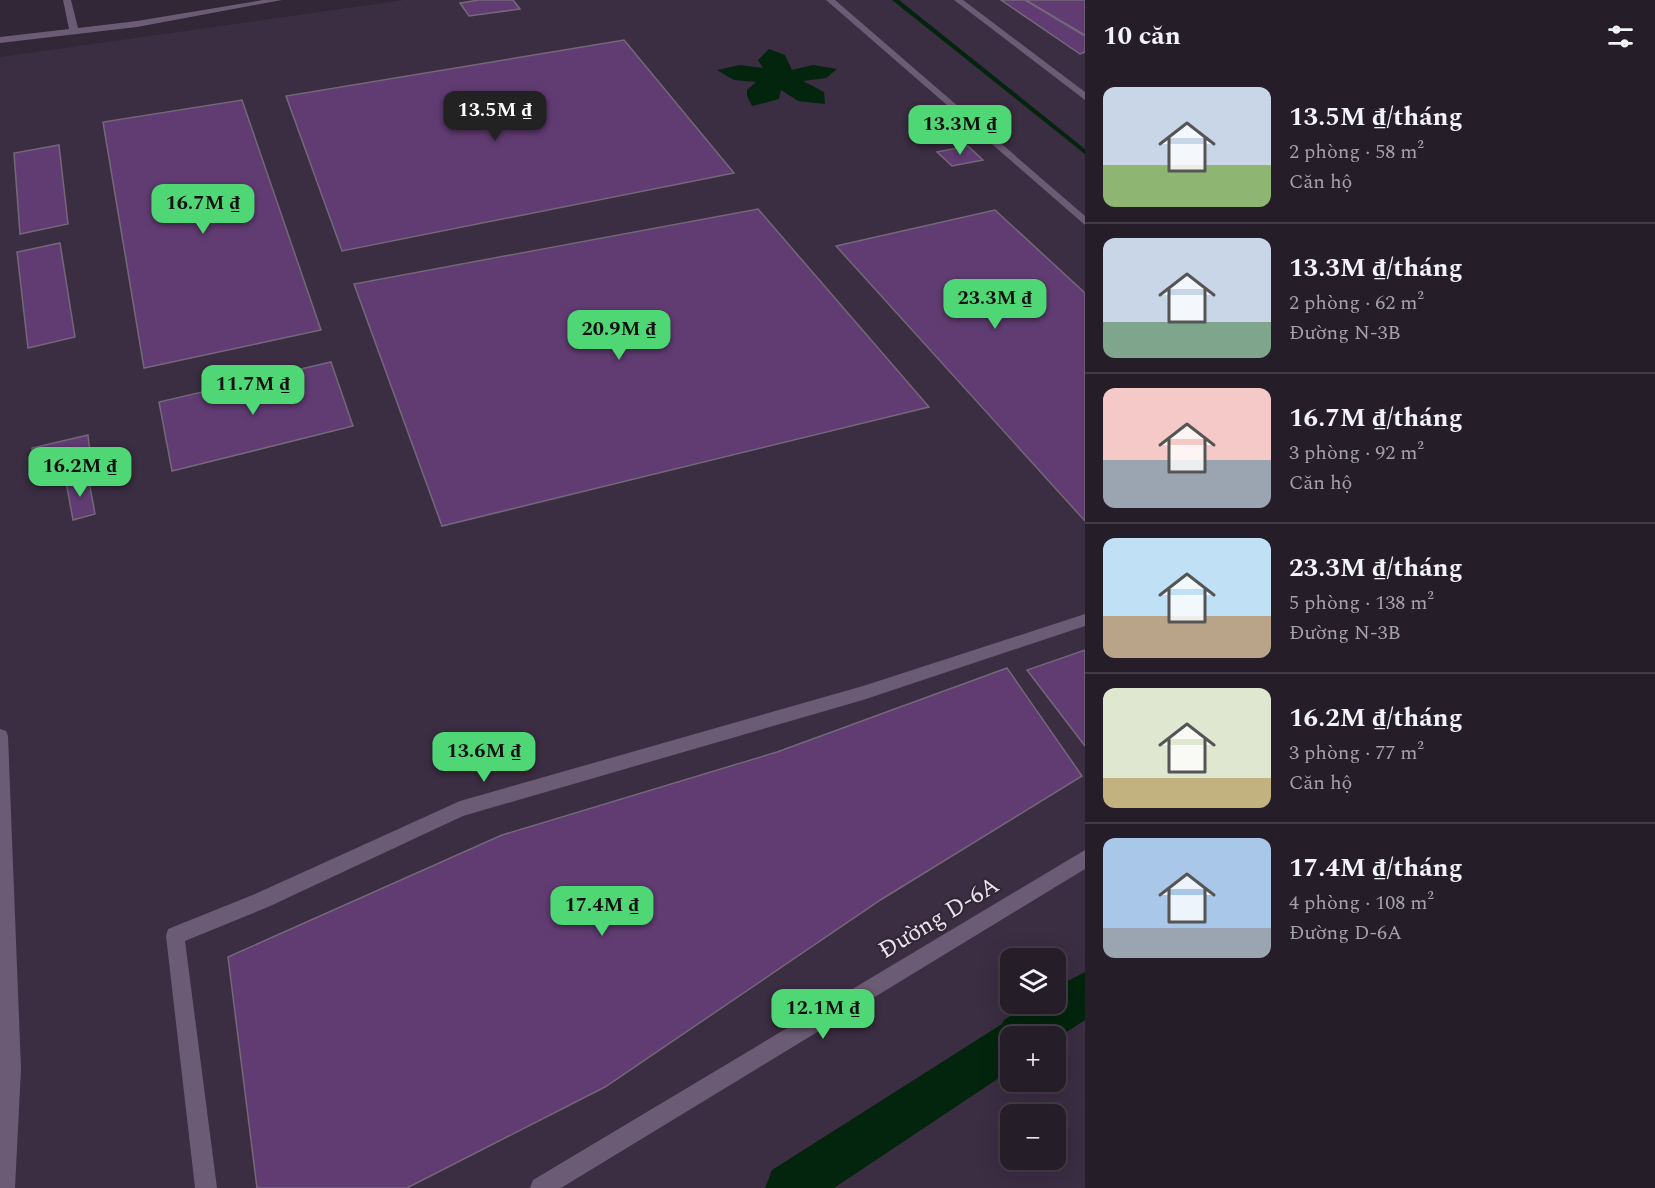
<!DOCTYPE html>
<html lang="vi">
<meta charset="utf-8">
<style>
body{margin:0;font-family:Spectral,serif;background:#312a34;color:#f1f3f6;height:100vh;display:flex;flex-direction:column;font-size:22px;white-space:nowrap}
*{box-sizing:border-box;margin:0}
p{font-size:20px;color:#a3a2a8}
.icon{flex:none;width:33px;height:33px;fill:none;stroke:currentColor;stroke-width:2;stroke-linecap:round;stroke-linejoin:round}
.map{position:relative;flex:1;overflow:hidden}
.panel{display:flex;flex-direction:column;background:#251d28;width:570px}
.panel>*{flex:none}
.controls{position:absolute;left:1000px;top:948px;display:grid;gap:12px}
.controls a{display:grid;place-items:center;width:66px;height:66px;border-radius:12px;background:#251d28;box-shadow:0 6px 24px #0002,0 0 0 2px #423b45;font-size:30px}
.price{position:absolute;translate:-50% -51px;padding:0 14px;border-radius:12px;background:#4fd675;color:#111;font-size:20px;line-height:39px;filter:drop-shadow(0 2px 3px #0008)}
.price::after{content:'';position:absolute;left:50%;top:36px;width:18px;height:14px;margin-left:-9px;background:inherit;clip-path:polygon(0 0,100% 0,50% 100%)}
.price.current{background:#222;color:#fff}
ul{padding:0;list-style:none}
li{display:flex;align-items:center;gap:18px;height:150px;padding:0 18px}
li+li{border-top:2px solid #423b45}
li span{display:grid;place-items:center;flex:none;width:168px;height:120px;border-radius:12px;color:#555}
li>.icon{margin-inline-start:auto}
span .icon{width:72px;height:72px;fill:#fffc;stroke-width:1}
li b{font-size:26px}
h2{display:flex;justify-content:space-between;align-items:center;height:72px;padding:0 18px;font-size:26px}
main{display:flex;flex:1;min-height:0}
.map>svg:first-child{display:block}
.built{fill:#3b2d42;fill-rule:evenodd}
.water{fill:#03240d}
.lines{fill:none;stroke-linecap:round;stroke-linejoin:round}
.stream{fill:#03240d;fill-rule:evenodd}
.canal{fill:#03240d;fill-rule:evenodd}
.building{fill:#613c73;stroke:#736779;stroke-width:1.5}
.minor{fill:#6b5b74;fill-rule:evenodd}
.labels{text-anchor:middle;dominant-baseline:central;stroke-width:4.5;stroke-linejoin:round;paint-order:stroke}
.near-street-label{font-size:24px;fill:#eae3ed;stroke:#312736}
</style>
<main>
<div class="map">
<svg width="1085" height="1188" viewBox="0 0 1085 1188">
<rect width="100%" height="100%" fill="#312736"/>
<path class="built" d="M 404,0 L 1085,0 L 1085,1188 L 0,1188 L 0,57 ZM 1011,958 L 1056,958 L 1056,1004 L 1011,1004 ZM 1011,1036 L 1056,1036 L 1056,1082 L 1011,1082 ZM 1011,1114 L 1056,1114 L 1056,1160 L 1011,1160 Z"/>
<path class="water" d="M 769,49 L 785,55 L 792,70 L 813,65 L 837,69 L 826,78 L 803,81 L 824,92 L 825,104 L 798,101 L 781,90 L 779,99 L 752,106 L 747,96 L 747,90 L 756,82 L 734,80 L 717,70 L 740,65 L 763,68 L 758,60 Z"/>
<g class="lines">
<path class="stream" d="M 892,0 L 899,0 L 1085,149 L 1085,154 Z"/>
<path class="canal" d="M 1085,972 L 1085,1020 L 1056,1039 L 1056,1036 L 1011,1036 L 1011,1070 L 834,1188 L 765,1188 L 772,1170 L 1002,1024 L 1004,1020 L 1029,1004 L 1056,1004 L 1056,987 Z"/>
</g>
<path class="building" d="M 479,0 L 513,0 L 520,9 L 469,16 L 460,3 Z
M 1001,0 L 1025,0 L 1085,36 L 1085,52 L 1080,54 Z
M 1026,0 L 1085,0 L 1085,35 Z
M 624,40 L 734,173 L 342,251 L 286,96 Z
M 242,100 L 321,330 L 144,368 L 103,122 Z
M 59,145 L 68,224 L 20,234 L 14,153 Z
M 968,146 L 983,160 L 952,166 L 937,152 Z
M 758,209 L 929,407 L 442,526 L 354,284 Z
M 995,210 L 1085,293 L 1085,521 L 836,246 Z
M 60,243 L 75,337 L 28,348 L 17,252 Z
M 331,362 L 353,426 L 172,471 L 159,402 Z
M 88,435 L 90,453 L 33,466 L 32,448 Z
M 88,476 L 95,514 L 73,520 L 66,482 Z
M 1085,650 L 1085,746 L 1027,670 Z
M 1007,668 L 1082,776 L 882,899 L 605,1087 L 407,1188 L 257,1188 L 228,957 L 502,835 L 777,752 Z"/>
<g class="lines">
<path class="minor" d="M 63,0 L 71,0 L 78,28 L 137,21 L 263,0 L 282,0 L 137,27 L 0,43 L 0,37 L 69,29 Z
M 826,0 L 835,0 L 1085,216 L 1085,225 Z
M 954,0 L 963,0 L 1085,92 L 1085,100 Z
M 1085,614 L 1085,626 L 863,700 L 463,816 L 268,907 L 185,941 L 217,1188 L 195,1188 L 166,936 L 168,929 L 255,894 L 460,801 L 863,686 Z
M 0,729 L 6,731 L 8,736 L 21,1069 L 15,1188 L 0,1188 Z
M 1085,850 L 1085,869 L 561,1188 L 530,1188 L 533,1180 Z"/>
</g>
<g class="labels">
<g class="near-street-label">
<text transform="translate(939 918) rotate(-31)">Đường D-6A</text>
</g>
</g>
</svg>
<div class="controls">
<a><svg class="icon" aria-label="layers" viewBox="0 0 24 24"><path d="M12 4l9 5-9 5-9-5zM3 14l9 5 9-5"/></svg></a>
<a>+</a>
<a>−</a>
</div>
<b class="price current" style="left:495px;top:142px">13.5M ₫</b>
<b class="price" style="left:960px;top:156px">13.3M ₫</b>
<b class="price" style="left:203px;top:235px">16.7M ₫</b>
<b class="price" style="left:995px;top:330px">23.3M ₫</b>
<b class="price" style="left:619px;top:361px">20.9M ₫</b>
<b class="price" style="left:253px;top:416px">11.7M ₫</b>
<b class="price" style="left:80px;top:498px">16.2M ₫</b>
<b class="price" style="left:484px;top:783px">13.6M ₫</b>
<b class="price" style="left:602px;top:937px">17.4M ₫</b>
<b class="price" style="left:823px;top:1040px">12.1M ₫</b>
</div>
<section class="panel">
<h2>10 căn<svg class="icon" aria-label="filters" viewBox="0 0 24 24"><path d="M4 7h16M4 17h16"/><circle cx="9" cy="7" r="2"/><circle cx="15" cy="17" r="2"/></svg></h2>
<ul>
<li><span style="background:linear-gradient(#c9d6e8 65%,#8fb573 0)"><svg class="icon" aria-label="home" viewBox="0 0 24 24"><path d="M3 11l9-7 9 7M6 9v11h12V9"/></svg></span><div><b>13.5M ₫/tháng</b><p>2 phòng · 58 m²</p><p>Căn hộ</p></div></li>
<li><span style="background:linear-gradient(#c9d6e8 70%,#7fa58c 0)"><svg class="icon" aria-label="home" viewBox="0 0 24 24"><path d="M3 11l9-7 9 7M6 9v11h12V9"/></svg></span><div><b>13.3M ₫/tháng</b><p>2 phòng · 62 m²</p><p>Đường N-3B</p></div></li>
<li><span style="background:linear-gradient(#f6c9c9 60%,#9aa5b1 0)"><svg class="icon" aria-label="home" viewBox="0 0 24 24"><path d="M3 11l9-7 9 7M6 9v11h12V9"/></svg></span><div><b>16.7M ₫/tháng</b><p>3 phòng · 92 m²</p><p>Căn hộ</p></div></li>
<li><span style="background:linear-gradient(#bfe0f5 65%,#b9a48a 0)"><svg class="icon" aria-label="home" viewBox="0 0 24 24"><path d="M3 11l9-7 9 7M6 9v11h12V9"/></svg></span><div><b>23.3M ₫/tháng</b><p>5 phòng · 138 m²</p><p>Đường N-3B</p></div></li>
<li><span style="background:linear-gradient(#dfe7d0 75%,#c2b280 0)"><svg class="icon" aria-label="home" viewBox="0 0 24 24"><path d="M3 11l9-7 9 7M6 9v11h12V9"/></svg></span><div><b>16.2M ₫/tháng</b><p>3 phòng · 77 m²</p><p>Căn hộ</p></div></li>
<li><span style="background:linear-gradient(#a9c7e8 75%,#9aa5b1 0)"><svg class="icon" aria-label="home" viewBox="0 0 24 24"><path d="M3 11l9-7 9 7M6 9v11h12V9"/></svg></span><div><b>17.4M ₫/tháng</b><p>4 phòng · 108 m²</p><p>Đường D-6A</p></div></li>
</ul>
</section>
</main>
